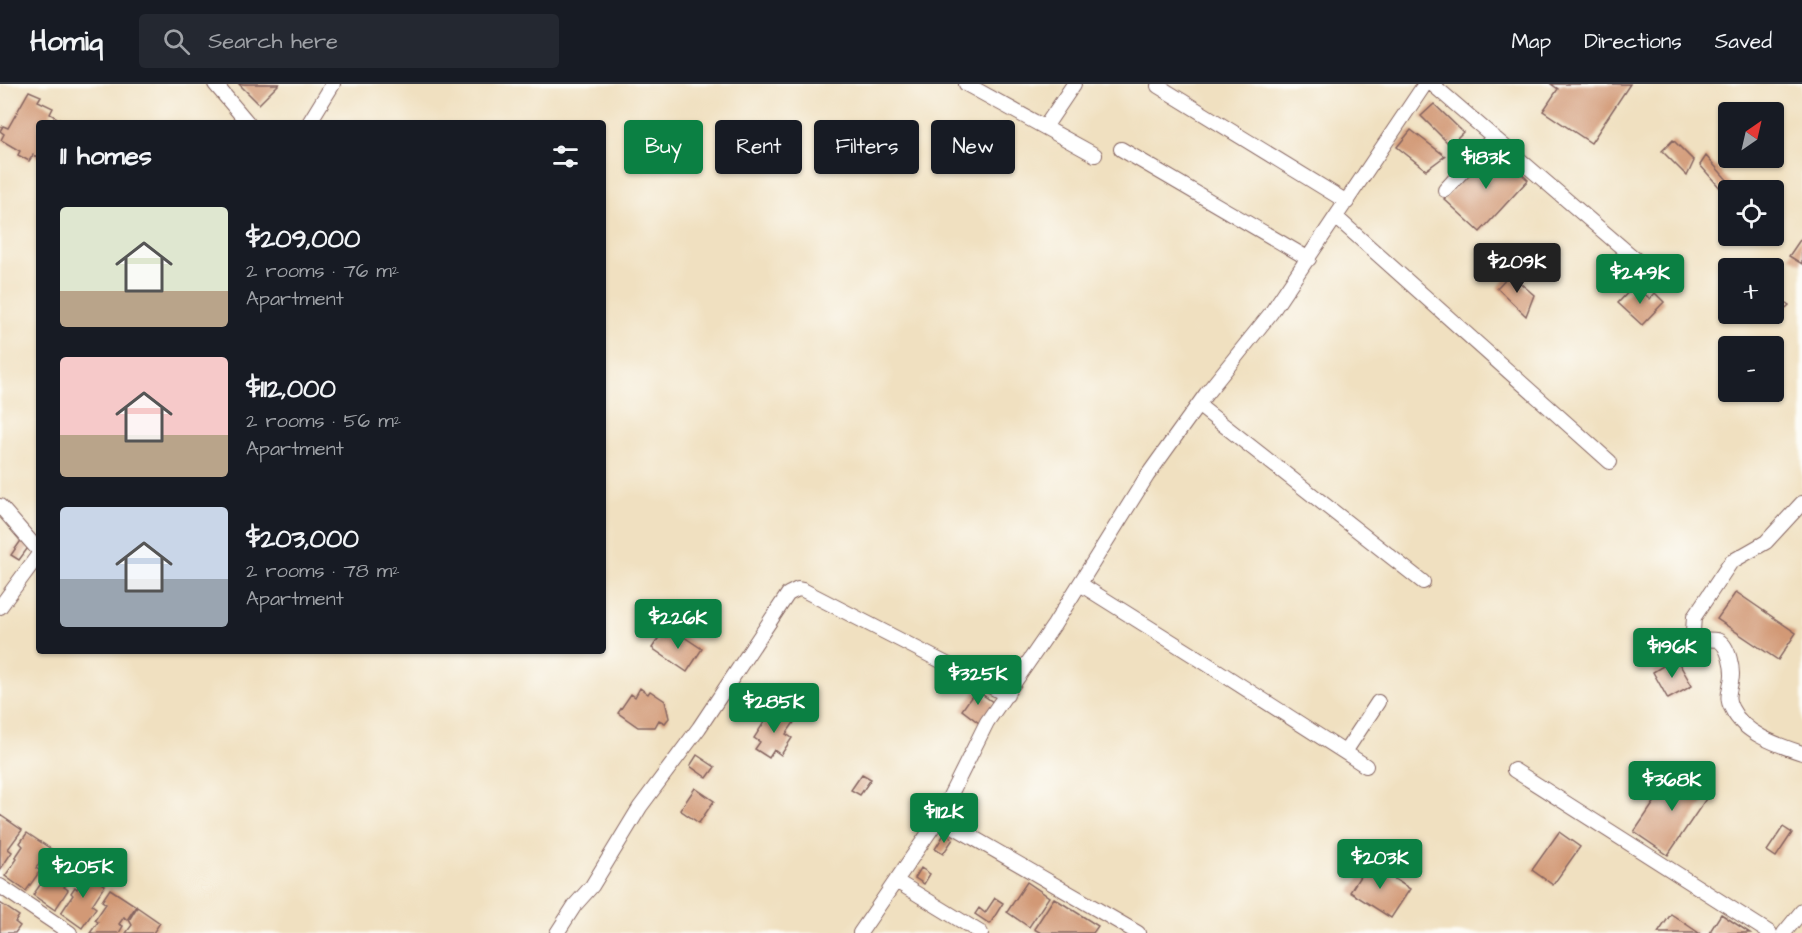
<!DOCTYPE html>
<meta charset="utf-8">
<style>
body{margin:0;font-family:"Architects Daughter",sans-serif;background:#242831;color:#f1f3f6;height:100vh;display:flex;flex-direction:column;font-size:22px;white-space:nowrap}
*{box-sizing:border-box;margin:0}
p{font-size:20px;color:#9ea1a6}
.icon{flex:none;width:33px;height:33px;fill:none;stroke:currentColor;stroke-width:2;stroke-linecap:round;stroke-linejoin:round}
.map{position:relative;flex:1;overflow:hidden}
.details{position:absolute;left:36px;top:36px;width:570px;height:534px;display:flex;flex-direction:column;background:#171b24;border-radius:6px;box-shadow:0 2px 4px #0004}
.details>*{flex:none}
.guide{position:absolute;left:624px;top:36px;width:570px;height:54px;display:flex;gap:12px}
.needle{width:39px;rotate:34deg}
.tools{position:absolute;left:1718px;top:18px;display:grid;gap:12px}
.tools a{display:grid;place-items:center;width:66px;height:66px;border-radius:6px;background:#171b24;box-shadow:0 2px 4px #0004;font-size:30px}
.price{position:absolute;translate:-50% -51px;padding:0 14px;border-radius:6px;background:#0b8043;color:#fff;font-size:20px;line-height:39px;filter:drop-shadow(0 2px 3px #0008)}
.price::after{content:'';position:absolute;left:50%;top:36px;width:18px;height:14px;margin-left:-9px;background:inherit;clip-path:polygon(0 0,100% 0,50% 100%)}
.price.selected{background:#222;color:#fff}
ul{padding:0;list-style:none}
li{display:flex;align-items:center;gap:18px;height:150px;padding:0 24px}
li span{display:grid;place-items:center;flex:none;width:168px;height:120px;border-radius:6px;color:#555}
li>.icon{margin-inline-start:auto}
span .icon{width:72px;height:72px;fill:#fffc;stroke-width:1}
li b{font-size:26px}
h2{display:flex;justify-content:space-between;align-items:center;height:72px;padding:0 24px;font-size:26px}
.tag{padding:0 21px;border-radius:6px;background:#171b24;box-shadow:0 2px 4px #0004;font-size:21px;line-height:54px}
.tag.selected{background:#0b8043;color:#fff}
header{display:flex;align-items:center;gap:36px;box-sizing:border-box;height:84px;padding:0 30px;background:#171b24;border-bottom:2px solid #363941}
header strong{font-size:28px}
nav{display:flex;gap:33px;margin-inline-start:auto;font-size:21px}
.search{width:420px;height:54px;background:#242831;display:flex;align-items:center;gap:15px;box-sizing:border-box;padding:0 21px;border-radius:6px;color:#9ea1a6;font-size:22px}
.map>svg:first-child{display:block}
.building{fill:#d29976}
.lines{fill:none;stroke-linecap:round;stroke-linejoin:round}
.street-casing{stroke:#84635f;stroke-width:16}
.street{stroke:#fff;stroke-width:14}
</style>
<header>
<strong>Homiq</strong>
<div class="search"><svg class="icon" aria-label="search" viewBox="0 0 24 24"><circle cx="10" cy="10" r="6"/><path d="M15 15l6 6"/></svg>Search here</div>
<nav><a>Map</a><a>Directions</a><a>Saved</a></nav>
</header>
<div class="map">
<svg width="1802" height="849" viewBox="0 0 1802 849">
<rect width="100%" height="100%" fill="#fdfcf7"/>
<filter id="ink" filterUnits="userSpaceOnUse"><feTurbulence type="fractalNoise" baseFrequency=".0167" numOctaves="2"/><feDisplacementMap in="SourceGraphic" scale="12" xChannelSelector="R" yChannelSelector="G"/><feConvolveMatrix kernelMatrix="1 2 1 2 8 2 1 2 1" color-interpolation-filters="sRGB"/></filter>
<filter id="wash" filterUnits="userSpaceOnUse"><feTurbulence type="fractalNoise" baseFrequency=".008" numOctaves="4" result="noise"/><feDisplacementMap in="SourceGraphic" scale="24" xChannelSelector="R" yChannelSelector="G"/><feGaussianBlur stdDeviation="1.35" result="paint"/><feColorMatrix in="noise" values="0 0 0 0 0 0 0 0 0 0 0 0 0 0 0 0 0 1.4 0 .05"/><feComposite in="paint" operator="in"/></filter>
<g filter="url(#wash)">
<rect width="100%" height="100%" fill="#f0e0c0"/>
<g id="blocks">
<path class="building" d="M 239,0 L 279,0 L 259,20 Z
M 1551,0 L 1630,0 L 1591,59 L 1543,27 L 1558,5 Z
M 29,7 L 41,12 L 38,17 L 53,24 L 50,30 L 61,36 L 60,39 L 39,39 L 39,75 L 33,71 L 29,77 L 18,71 L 20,67 L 1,56 L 4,50 L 0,47 L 3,42 L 8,44 Z
M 1434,20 L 1463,48 L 1450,61 L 1421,32 Z
M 1411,46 L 1445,72 L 1426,86 L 1397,63 Z
M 1673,56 L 1694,77 L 1687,92 L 1662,67 Z
M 1493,63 L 1528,96 L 1480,148 L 1444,115 Z
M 1706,72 L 1736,106 L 1728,106 L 1728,113 L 1700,81 Z
M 1802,153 L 1802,180 L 1789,172 Z
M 1510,190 L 1534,211 L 1526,232 L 1497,204 Z
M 1635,201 L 1650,215 L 1655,209 L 1664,218 L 1642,241 L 1618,219 Z
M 1773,210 L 1789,221 L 1769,239 L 1755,230 L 1773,230 Z
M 22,455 L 30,461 L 19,476 L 11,471 Z
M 1736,508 L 1796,549 L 1778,576 L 1717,535 Z
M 672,545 L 702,565 L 687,588 L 652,564 L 662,549 L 667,553 Z
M 1676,574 L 1692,602 L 1668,615 L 1653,588 Z
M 640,604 L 648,610 L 650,607 L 665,617 L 669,634 L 665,639 L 659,636 L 655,643 L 638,643 L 618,629 L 631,610 L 635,613 Z
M 976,606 L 994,619 L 979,639 L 962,626 Z
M 774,623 L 795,637 L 786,650 L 792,654 L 781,671 L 774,666 L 769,674 L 755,665 L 760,658 L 754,654 Z
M 697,671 L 715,683 L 707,694 L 690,682 Z
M 1676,686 L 1710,709 L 1668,771 L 1634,748 Z
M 862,690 L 871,695 L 860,711 L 851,706 Z
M 695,704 L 714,717 L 699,739 L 680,726 Z
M 0,731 L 22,746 L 8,765 L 12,768 L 0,786 Z
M 1783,743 L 1792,749 L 1776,773 L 1767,767 Z
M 1559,748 L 1580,763 L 1553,801 L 1532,786 Z
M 27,749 L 78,783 L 64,803 L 68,806 L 55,826 L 33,811 L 52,784 L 47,780 L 49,776 L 44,773 L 36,784 L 40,787 L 26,807 L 5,792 L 17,775 L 15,774 L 23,762 L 20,759 Z
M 945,749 L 953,755 L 943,770 L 935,765 Z
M 1369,778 L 1410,805 L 1391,834 L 1350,808 Z
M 921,784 L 930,790 L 924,800 L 915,794 Z
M 82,786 L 105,801 L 92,821 L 96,824 L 82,844 L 61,829 L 73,811 L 71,809 L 75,803 L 77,805 L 79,802 L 74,798 Z
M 1027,798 L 1049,813 L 1029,843 L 1007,828 Z
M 110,805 L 136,822 L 127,836 L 124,833 L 119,840 L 123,842 L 119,849 L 90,849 L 98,838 L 95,836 L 106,820 L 102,817 Z
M 995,814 L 1003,819 L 990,840 L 975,830 L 979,824 L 985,829 Z
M 1054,814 L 1098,842 L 1093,849 L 1041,849 L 1034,845 Z
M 0,819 L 19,832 L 15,838 L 20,842 L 15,849 L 0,849 Z
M 137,823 L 160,839 L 153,849 L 126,849 L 132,841 L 129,836 Z
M 1671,830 L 1699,849 L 1658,849 Z
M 1721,830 L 1750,849 L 1709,849 Z"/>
</g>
</g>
<g filter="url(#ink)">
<use href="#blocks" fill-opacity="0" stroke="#84635f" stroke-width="1.5"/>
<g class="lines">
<defs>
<path id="street" d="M 215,0 L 248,39
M 966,0 L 1095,71
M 1432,0 L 1648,186
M 1158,2 L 1347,118
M 309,39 L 333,0
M 1045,43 L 1074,0
M 1121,65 L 1309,175
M 1445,106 L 1494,53
M 1337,134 L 1610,378
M 1198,321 L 1423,498
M 1802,419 L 1766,458 L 1731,478 L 1694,533 L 1693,547 L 1698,555 C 1704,556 1712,555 1717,556 C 1729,560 1734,587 1731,598 C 1729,609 1726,615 1732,625 C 1744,650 1778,661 1802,669
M 0,422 L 39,467
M 1080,500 L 1193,571 L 1366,682
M 0,523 L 39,470
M 1345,668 L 1378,618
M 1514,686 L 1770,849
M 939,734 L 1138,849
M 896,797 L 981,849
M 0,802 L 70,849
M 557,849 L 575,821 L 592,802 L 640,723 L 699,644 L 788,510 L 798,505 L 803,506 L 1007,611
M 860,849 L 939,734 L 987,638 L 1054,541 L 1147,392 L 1206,310 L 1271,229 L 1425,0
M 1784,849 L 1802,827"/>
</defs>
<use href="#street" class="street-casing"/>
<use href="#street" class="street"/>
</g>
</g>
</svg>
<div class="tools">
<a><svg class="needle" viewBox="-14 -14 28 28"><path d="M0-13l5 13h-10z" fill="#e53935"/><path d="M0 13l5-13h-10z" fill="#9ea1a6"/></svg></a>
<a><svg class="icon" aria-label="locate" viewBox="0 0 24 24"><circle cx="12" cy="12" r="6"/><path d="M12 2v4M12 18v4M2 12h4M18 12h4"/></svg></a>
<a>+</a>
<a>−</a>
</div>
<b class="price" style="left:1486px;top:106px">$183K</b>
<b class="price selected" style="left:1517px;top:210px">$209K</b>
<b class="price" style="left:1640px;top:221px">$249K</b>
<b class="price" style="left:678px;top:566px">$226K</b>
<b class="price" style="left:1672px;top:595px">$196K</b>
<b class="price" style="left:978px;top:622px">$325K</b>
<b class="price" style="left:774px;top:650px">$285K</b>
<b class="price" style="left:1672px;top:728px">$368K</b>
<b class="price" style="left:944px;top:760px">$112K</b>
<b class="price" style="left:1380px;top:806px">$203K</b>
<b class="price" style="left:83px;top:815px">$205K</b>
<div class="guide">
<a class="tag selected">Buy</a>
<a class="tag">Rent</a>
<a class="tag">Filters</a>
<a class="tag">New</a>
</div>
<section class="details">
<h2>11 homes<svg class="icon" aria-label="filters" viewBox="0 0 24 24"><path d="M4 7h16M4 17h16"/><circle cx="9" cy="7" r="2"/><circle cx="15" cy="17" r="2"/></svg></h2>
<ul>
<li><span style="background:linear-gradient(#dfe7d0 70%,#b9a48a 0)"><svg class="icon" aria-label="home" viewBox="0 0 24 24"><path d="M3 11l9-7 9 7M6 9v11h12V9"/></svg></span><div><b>$209,000</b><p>2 rooms · 76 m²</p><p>Apartment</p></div></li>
<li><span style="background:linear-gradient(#f6c9c9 65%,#b9a48a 0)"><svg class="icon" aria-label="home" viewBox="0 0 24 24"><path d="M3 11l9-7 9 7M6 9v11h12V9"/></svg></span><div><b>$112,000</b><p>2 rooms · 56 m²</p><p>Apartment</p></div></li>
<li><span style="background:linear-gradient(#c9d6e8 60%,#9aa5b1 0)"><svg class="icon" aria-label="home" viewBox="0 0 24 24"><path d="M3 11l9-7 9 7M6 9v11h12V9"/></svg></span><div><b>$203,000</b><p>2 rooms · 78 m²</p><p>Apartment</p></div></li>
</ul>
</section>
</div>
